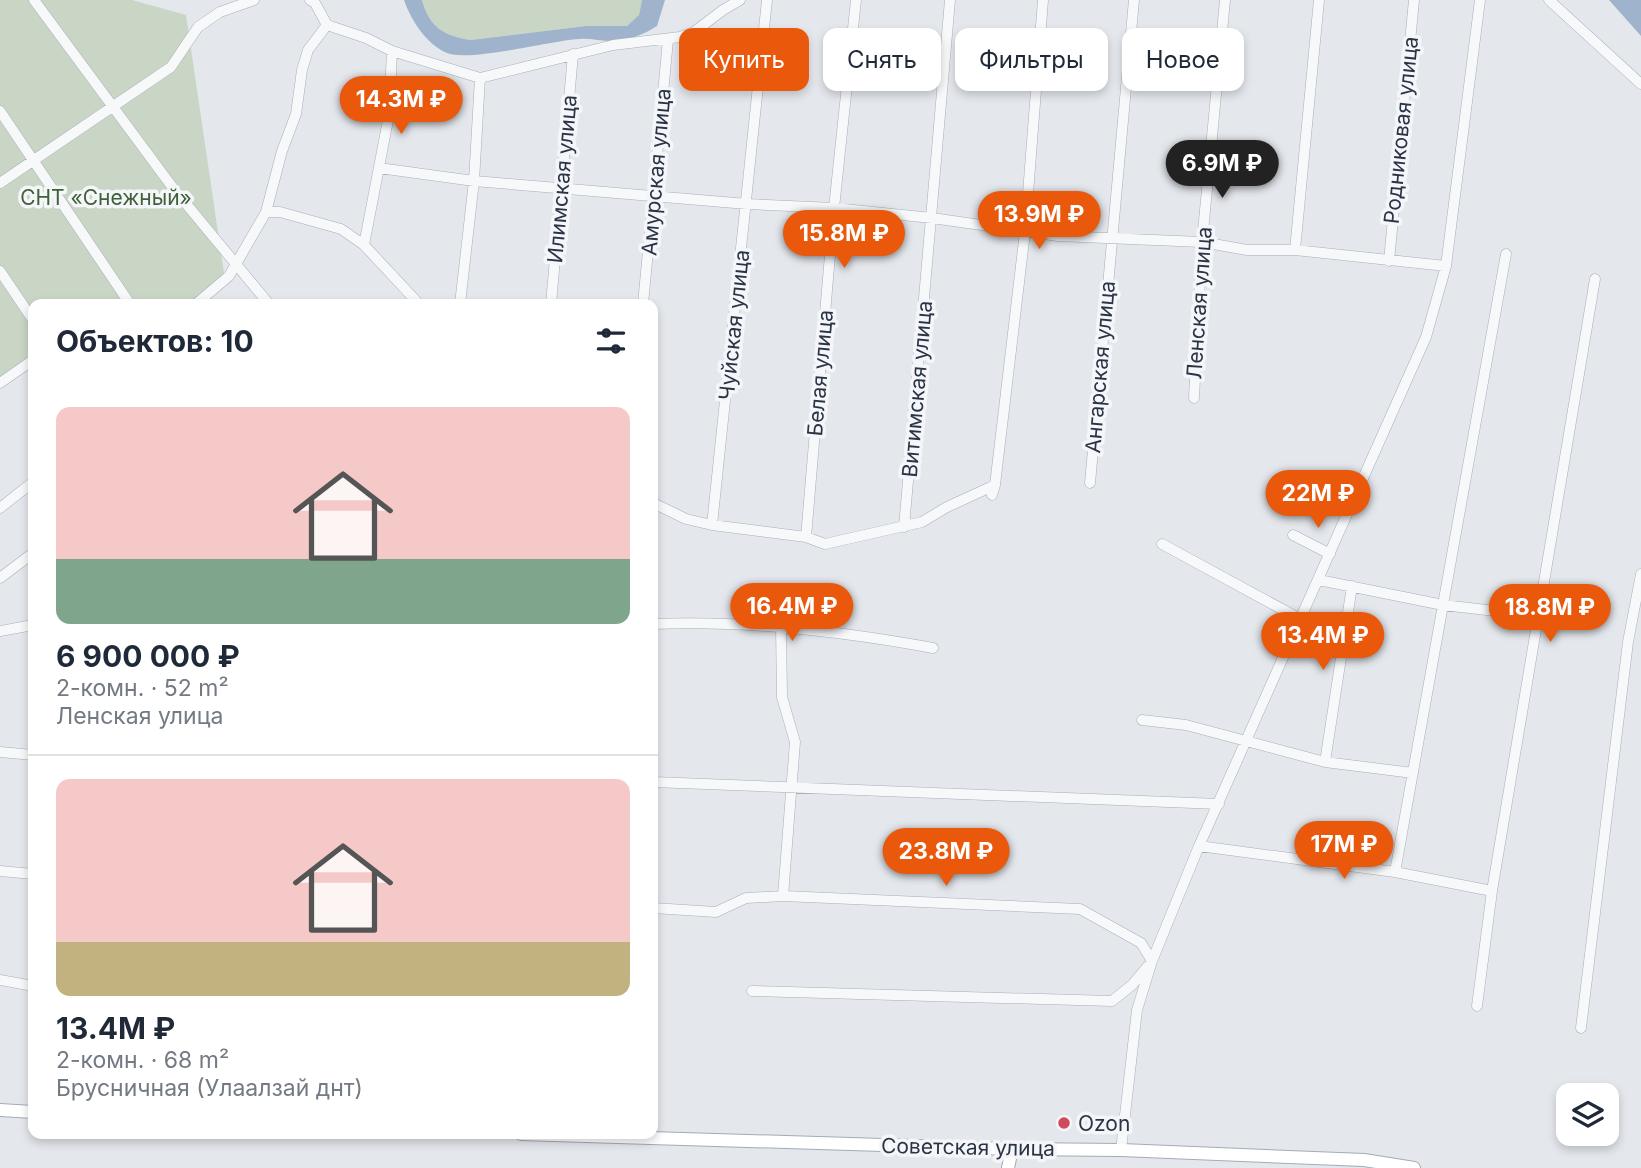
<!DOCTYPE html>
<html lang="ru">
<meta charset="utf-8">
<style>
body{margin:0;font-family:Inter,sans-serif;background:#f2f2f3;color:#1f2937;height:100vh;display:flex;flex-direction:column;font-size:26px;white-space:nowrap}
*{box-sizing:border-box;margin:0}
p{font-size:23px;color:#747a83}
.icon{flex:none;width:38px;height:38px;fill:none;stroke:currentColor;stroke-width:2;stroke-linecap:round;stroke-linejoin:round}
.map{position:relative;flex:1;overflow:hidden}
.drawer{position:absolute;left:28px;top:299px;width:630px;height:840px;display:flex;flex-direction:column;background:#fff;border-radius:14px;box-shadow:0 4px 10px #0003}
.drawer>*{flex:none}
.hud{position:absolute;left:679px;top:28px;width:665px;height:63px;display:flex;gap:14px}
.controls{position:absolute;left:1556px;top:1083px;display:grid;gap:14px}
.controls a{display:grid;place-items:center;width:63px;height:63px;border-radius:14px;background:#fff;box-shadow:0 4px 10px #0003;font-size:35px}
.price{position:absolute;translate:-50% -60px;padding:0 16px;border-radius:24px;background:#ea580c;color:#fff;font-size:23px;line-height:46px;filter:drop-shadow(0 2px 4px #0008)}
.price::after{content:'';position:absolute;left:50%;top:42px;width:21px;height:16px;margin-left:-10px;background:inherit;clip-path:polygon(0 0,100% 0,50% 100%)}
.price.selected{background:#222;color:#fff}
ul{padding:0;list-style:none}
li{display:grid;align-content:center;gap:14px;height:371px;padding:0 28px}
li+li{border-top:2px solid #e0e1e3}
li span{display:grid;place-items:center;height:217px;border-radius:14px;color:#555}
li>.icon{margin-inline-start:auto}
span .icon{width:126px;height:126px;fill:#fffc;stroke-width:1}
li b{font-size:30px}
h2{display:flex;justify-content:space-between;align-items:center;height:84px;padding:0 28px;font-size:30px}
.pill{padding:0 24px;border-radius:14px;background:#fff;box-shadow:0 4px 10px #0003;font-size:24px;line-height:63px}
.pill.selected{background:#ea580c;color:#fff}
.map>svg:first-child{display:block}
.green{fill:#c9d6c5}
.water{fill:#9fb4cc}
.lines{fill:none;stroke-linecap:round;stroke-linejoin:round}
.minor-casing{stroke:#a9aeb7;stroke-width:11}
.major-casing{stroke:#a3abb8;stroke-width:14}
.minor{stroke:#f7f8fa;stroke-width:10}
.major{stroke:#fff;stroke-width:12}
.poi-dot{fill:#d1495b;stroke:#f4f6f9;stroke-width:2.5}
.labels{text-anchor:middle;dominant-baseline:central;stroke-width:7;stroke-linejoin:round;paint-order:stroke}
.street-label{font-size:21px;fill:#2b3445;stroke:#f4f6f9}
.park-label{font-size:21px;fill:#3f6138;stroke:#f4f6f9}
.poi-label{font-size:21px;fill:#2b3445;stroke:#f4f6f9;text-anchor:start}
</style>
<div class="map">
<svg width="1641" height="1168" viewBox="0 0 1641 1168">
<rect width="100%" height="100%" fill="#e4e7ec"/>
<path class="green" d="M 0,0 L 132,0 L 186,15 L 225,280 L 189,304 L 33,304 L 33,359 L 0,381 Z
M 422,0 L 642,0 L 639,15 L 627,26 L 586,26 L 471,40 C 444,36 429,27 422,0 Z"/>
<path class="water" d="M 404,0 L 422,0 C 429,27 444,36 471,40 L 586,26 L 627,26 L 639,15 L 642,0 L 665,0 L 657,26 C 645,34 631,39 617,41 C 604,42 591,38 579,39 C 549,41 470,62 447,53 C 426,44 411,20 404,0 Z
M 1609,0 L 1641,0 L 1641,36 Z"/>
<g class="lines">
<defs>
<path id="minor" d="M 34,0 L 173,188 L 269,304
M 310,0 L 315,3 L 327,25
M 1549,0 L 1641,84
M 0,111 L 130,304
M 379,168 L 474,181 L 747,204 L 834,208 L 932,218 L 1058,236 L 1202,242 L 1247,250 L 1295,250 L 1446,266
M 0,183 L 171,67 L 198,27 L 220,12 L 254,0
M 266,212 L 280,212 L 341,229 L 364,245 L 389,115 L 392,51
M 364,245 L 419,304
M 1295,250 L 1319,0
M 1389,261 L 1414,0
M 0,271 L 33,320
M 196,304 L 229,276 L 266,212 L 282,151 L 296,114 L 302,70 L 308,50 L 327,25 L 366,38 L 392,51 L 480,78 L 613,45 L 680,37 L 694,32 L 723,10 L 740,0
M 460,304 L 474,181 L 480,78
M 551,304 L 573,54
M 643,304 L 668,40
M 0,383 L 33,360
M 1194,398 L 1202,242 L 1225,0
M 1090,483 L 1134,0
M 992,495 L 995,485 L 1025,232 L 1043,0
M 653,503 L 686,519 L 712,525 L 806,537 L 825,544 L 922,522 L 947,507 L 995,485
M 0,508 L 33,482
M 712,525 L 767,0
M 904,527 L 950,0
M 1293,535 L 1330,554
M 806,537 L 834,208 L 856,0
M 1162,544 L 1302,620
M 0,578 L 33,553
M 1319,580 L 1443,605 L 1539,616
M 653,624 C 747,620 840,631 933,648
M 781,627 L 782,697 L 795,742 L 783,896
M 0,631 L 33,625
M 1142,720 L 1186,725 L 1325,762 L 1413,773
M 0,752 L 33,755
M 1325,762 L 1352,586
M 653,782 L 1219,804
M 1199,846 L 1395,872 L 1492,891
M 0,871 L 33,874
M 1395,872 L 1506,254
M 653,908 L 716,912 L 746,898 L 783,896 L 1080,909 L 1141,943 L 1152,961
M 0,980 L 33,986
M 752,991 L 1112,1001 L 1132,985 L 1148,966
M 1477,1006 L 1492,891 L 1595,279
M 1581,1028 L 1628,642 L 1641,574
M 1121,1150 L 1137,1010 L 1152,961 L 1199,846 L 1426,337 L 1446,266 L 1480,0"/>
<path id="major" d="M 0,1110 L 33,1112
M 521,1134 L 1012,1149 L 1121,1150 L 1364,1160 L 1414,1168
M 1008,1168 L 1012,1149"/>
</defs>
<use href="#minor" class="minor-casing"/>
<use href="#major" class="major-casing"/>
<use href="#minor" class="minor"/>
<use href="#major" class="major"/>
</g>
<circle class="poi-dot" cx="1064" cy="1123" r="7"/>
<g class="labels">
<g class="street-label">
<text transform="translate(1401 130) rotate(-84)">Родниковая улица</text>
<text transform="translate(656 172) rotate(-85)">Амурская улица</text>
<text transform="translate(562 179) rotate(-85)">Илимская улица</text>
<text transform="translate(1199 303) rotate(-86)">Ленская улица</text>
<text transform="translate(734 325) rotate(-84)">Чуйская улица</text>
<text transform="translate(1100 367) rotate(-85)">Ангарская улица</text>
<text transform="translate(820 373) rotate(-85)">Белая улица</text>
<text transform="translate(917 389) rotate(-85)">Витимская улица</text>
<text transform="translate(968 1147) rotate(1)">Советская улица</text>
</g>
<g class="park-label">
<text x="106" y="197">СНТ «Снежный»</text>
</g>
<g class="poi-label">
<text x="1078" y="1123">Ozon</text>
</g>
</g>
</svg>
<div class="controls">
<a><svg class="icon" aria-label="layers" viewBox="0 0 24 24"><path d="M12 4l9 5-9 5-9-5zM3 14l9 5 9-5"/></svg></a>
</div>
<b class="price" style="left:401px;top:136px">14.3M ₽</b>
<b class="price selected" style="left:1222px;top:200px">6.9M ₽</b>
<b class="price" style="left:1039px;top:251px">13.9M ₽</b>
<b class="price" style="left:844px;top:270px">15.8M ₽</b>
<b class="price" style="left:1318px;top:530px">22M ₽</b>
<b class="price" style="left:792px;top:643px">16.4M ₽</b>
<b class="price" style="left:1550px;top:644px">18.8M ₽</b>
<b class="price" style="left:1323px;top:672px">13.4M ₽</b>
<b class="price" style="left:1344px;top:881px">17M ₽</b>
<b class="price" style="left:946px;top:888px">23.8M ₽</b>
<div class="hud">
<a class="pill selected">Купить</a>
<a class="pill">Снять</a>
<a class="pill">Фильтры</a>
<a class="pill">Новое</a>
</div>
<section class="drawer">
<h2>Объектов: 10<svg class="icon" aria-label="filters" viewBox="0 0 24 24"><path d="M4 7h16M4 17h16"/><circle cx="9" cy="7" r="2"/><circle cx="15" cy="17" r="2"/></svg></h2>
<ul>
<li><span style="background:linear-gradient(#f6c9c9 70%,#7fa58c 0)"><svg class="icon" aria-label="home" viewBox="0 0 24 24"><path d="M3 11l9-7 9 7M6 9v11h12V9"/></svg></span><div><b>6 900 000 ₽</b><p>2-комн. · 52 m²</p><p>Ленская улица</p></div></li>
<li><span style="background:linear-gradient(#f6c9c9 75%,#c2b280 0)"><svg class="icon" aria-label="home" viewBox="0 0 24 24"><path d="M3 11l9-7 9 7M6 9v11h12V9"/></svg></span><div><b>13.4M ₽</b><p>2-комн. · 68 m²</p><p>Брусничная (Улаалзай днт)</p></div></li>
</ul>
</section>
</div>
